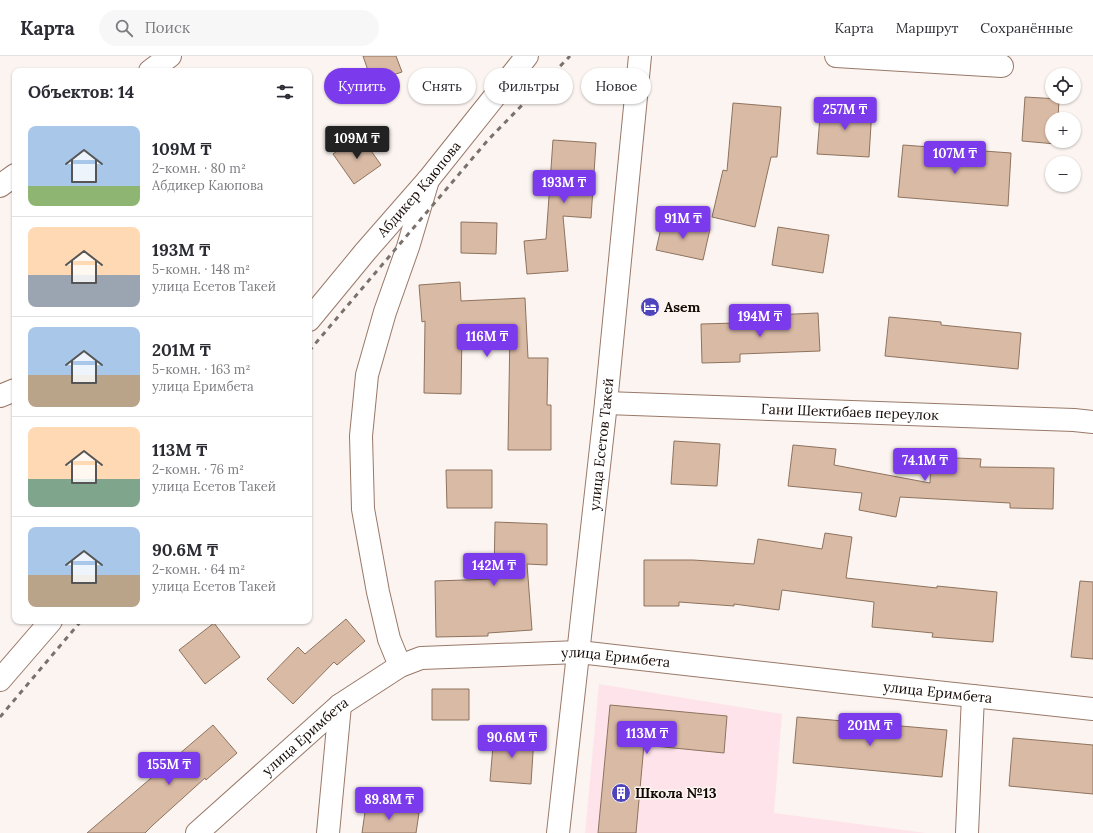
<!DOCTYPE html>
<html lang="ru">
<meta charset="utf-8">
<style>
body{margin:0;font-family:Lora,serif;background:#f7f7f7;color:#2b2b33;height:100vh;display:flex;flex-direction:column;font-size:15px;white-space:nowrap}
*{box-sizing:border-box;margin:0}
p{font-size:13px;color:#7c7c81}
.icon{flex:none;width:22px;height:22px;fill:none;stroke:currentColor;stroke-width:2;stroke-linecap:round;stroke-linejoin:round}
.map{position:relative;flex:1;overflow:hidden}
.drawer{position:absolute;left:12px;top:12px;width:300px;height:556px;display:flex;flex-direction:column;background:#fff;border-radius:8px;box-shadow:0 1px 3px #0004}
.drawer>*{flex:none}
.hud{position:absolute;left:324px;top:12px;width:380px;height:36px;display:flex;gap:8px}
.tools{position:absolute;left:1045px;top:12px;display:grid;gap:8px}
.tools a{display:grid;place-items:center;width:36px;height:36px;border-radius:50%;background:#fff;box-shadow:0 1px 3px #0004;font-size:20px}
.price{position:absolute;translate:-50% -34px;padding:0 9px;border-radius:4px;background:#7c3aed;color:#fff;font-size:13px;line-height:26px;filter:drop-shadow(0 1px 2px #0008)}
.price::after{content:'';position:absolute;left:50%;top:24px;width:12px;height:9px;margin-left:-6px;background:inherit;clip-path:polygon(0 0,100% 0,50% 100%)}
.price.active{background:#222;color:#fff}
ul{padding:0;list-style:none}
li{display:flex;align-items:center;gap:12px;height:100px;padding:0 16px}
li+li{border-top:1px solid #e1e1e2}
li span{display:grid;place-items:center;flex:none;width:112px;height:80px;border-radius:8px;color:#555}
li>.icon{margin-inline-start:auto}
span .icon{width:48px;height:48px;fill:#fffc;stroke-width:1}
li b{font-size:17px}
h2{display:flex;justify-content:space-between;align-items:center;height:48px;padding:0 16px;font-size:17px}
.tag{padding:0 14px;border-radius:18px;background:#fff;box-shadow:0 1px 3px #0004;font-size:14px;line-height:36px}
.tag.active{background:#7c3aed;color:#fff}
header{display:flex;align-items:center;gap:24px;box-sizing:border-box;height:56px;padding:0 20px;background:#fff;border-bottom:1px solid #e1e1e2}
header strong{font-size:19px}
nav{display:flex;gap:22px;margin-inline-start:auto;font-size:14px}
.search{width:280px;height:36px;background:#f7f7f7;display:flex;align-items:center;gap:10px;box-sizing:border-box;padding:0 14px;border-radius:22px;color:#7c7c81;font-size:15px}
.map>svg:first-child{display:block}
.education{fill:#fee4ea}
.building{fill:#d9baa5;stroke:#8e735e}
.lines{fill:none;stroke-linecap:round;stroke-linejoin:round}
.minor-casing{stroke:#997969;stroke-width:24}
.minor{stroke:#fff;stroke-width:22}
.rail{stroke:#7a716c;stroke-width:3;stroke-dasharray:5 5;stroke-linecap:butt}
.labels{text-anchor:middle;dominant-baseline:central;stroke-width:3;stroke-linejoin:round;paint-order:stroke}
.street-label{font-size:14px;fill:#140904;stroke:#fbf4f0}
.poi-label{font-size:14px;font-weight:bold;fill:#140904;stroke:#fbf4f0;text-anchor:start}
</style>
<header>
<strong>Карта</strong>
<div class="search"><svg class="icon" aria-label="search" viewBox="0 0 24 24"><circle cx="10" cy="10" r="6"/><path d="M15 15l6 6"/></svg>Поиск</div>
<nav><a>Карта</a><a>Маршрут</a><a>Сохранённые</a></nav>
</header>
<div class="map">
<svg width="1093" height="777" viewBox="0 0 1093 777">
<rect width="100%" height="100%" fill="#fbf4f0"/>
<path class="education" d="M 599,628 L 782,658 L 774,757 L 926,777 L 585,777 Z"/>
<path class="building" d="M 363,0 L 396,0 L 402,16 L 372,26 Z
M 1025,41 L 1059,43 L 1058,63 L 1052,63 L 1052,85 L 1056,85 L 1056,88 L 1022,85 Z
M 733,47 L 781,51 L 777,101 L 771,101 L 755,171 L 712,161 L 723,114 L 727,115 Z
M 821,48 L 872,52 L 869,101 L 817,98 Z
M 360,79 L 381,109 L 354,128 L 333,98 Z
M 553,84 L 596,87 L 591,162 L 563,160 L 568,215 L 527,218 L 524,185 L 546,183 Z
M 903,89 L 1011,97 L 1008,150 L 898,141 Z
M 663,163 L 710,173 L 703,204 L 656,194 Z
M 461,166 L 497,167 L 496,198 L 461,197 Z
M 778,171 L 829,179 L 823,217 L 772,209 Z
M 460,226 L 461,245 L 525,242 L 528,302 L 548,302 L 547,349 L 551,349 L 551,394 L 508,394 L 510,273 L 462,276 L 461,338 L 424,337 L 425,265 L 422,266 L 419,229 Z
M 818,257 L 820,295 L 740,298 L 740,306 L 702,307 L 701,268 L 773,266 L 772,259 Z
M 889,261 L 941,266 L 941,269 L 1021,277 L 1018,313 L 885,300 Z
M 674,385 L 720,388 L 717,430 L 671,428 Z
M 793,389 L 836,393 L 834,409 L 930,427 L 931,401 L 981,403 L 980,411 L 1054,412 L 1053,453 L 1010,452 L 1010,447 L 900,441 L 896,461 L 859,454 L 862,437 L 788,430 Z
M 446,414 L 492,414 L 492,452 L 447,452 Z
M 495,466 L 547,468 L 547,509 L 527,508 L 532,574 L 488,577 L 488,580 L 436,581 L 435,525 L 494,523 Z
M 825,477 L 852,481 L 846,522 L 937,532 L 937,530 L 997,536 L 993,586 L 932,581 L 933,577 L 872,571 L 874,546 L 782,534 L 779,554 L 734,548 L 734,550 L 679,546 L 679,550 L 644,550 L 644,504 L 693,504 L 754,508 L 758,483 L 822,493 Z
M 1080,525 L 1093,526 L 1093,603 L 1071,601 Z
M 346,563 L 365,585 L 337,609 L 334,606 L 293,648 L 267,623 L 298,591 L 305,598 Z
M 214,567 L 240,601 L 205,628 L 179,594 Z
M 432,633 L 469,633 L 469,664 L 432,664 Z
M 610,649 L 727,660 L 724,697 L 644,689 L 636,777 L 598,777 Z
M 797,661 L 947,674 L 942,721 L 793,707 Z
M 213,669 L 237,697 L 206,724 L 205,722 L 153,769 L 145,777 L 87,777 Z
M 494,678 L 534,681 L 531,728 L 490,725 Z
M 1013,682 L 1093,689 L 1093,738 L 1009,730 Z
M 366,749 L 419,757 L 416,777 L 362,777 Z"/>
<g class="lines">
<defs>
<g id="minor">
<path d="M 836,0 L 1002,10"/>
<path d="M 150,15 L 170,0"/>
<path d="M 0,130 L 15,119"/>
<path id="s1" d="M 309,264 L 365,196 L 428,124 L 527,0"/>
<path d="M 0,340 L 15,334"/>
<path id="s2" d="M 606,347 L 1074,364 L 1093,366"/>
<path d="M 400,610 L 389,583 L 378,536 L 363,453 L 361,380 L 367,319 L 385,256 L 408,191 L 428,124"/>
<path d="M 0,624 L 51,565"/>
<path id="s3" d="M 197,777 L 340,649 L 400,610 L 421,602 L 579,596 L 843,626 L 1093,653"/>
<path d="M 328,777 L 340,649"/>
<path id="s4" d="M 558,777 L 606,347 L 640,0"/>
<path d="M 967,777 L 973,640"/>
</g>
</defs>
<use href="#minor" class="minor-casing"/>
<use href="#minor" class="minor"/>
<path class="rail" d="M 309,295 L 488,84 L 570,0
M 0,661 L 81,565"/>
</g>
<defs>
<symbol id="hotel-disc" viewBox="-11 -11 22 22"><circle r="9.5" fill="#4e44bb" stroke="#fbf4f0"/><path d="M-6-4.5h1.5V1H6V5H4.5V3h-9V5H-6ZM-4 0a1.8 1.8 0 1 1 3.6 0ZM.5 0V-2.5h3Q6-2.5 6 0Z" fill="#fff"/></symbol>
<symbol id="building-disc" viewBox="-11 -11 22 22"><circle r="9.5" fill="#4e44bb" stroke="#fbf4f0"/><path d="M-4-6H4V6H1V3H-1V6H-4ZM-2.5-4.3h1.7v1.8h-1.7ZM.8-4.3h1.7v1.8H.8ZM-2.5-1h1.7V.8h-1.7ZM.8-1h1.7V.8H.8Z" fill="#fff"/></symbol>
</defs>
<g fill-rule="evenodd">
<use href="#hotel-disc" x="639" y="240" width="22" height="22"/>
<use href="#building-disc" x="610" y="726" width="22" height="22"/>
</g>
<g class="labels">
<g class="street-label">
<text stroke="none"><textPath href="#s1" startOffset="171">Абдикер Каюпова</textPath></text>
<text stroke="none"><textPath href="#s2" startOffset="244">Гани Шектибаев переулок</textPath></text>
<text stroke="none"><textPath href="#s4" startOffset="391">улица Есетов Такей</textPath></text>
<text stroke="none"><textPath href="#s3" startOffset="481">улица Еримбета</textPath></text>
<text stroke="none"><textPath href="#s3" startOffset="805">улица Еримбета</textPath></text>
<text stroke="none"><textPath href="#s3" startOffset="145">улица Еримбета</textPath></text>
</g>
<g class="poi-label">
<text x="664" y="251">Asem</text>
<text x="635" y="737">Школа №13</text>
</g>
</g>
</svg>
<div class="tools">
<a><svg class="icon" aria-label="locate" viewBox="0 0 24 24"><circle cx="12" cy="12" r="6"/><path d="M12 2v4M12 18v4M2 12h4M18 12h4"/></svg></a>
<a>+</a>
<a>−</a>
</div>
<b class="price" style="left:845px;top:75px">257M ₸</b>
<b class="price active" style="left:357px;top:104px">109M ₸</b>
<b class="price" style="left:955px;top:119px">107M ₸</b>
<b class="price" style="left:564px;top:148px">193M ₸</b>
<b class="price" style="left:683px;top:184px">91M ₸</b>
<b class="price" style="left:760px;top:282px">194M ₸</b>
<b class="price" style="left:487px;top:302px">116M ₸</b>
<b class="price" style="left:925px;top:426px">74.1M ₸</b>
<b class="price" style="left:494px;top:531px">142M ₸</b>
<b class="price" style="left:870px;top:691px">201M ₸</b>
<b class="price" style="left:647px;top:699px">113M ₸</b>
<b class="price" style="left:512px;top:703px">90.6M ₸</b>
<b class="price" style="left:169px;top:730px">155M ₸</b>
<b class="price" style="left:389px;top:765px">89.8M ₸</b>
<div class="hud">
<a class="tag active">Купить</a>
<a class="tag">Снять</a>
<a class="tag">Фильтры</a>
<a class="tag">Новое</a>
</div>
<section class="drawer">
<h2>Объектов: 14<svg class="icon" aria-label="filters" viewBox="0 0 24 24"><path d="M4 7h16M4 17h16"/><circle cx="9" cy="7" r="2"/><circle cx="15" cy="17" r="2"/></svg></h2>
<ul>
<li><span style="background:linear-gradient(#a9c7e8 75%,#8fb573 0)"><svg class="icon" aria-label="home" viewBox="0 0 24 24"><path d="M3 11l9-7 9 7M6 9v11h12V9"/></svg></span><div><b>109M ₸</b><p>2-комн. · 80 m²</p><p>Абдикер Каюпова</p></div></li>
<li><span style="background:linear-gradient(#ffd9b3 60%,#9aa5b1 0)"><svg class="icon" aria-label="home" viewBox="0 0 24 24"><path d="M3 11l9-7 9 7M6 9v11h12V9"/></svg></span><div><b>193M ₸</b><p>5-комн. · 148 m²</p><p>улица Есетов Такей</p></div></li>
<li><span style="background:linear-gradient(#a9c7e8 60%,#b9a48a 0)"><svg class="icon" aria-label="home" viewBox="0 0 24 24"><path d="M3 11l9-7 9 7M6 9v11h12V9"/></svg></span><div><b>201M ₸</b><p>5-комн. · 163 m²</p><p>улица Еримбета</p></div></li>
<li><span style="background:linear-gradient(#ffd9b3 65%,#7fa58c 0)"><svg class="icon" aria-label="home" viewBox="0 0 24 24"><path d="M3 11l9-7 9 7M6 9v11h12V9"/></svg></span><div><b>113M ₸</b><p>2-комн. · 76 m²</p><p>улица Есетов Такей</p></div></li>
<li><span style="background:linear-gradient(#a9c7e8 60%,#b9a48a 0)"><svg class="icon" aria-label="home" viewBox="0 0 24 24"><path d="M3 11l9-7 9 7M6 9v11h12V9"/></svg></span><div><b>90.6M ₸</b><p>2-комн. · 64 m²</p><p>улица Есетов Такей</p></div></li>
</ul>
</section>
</div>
